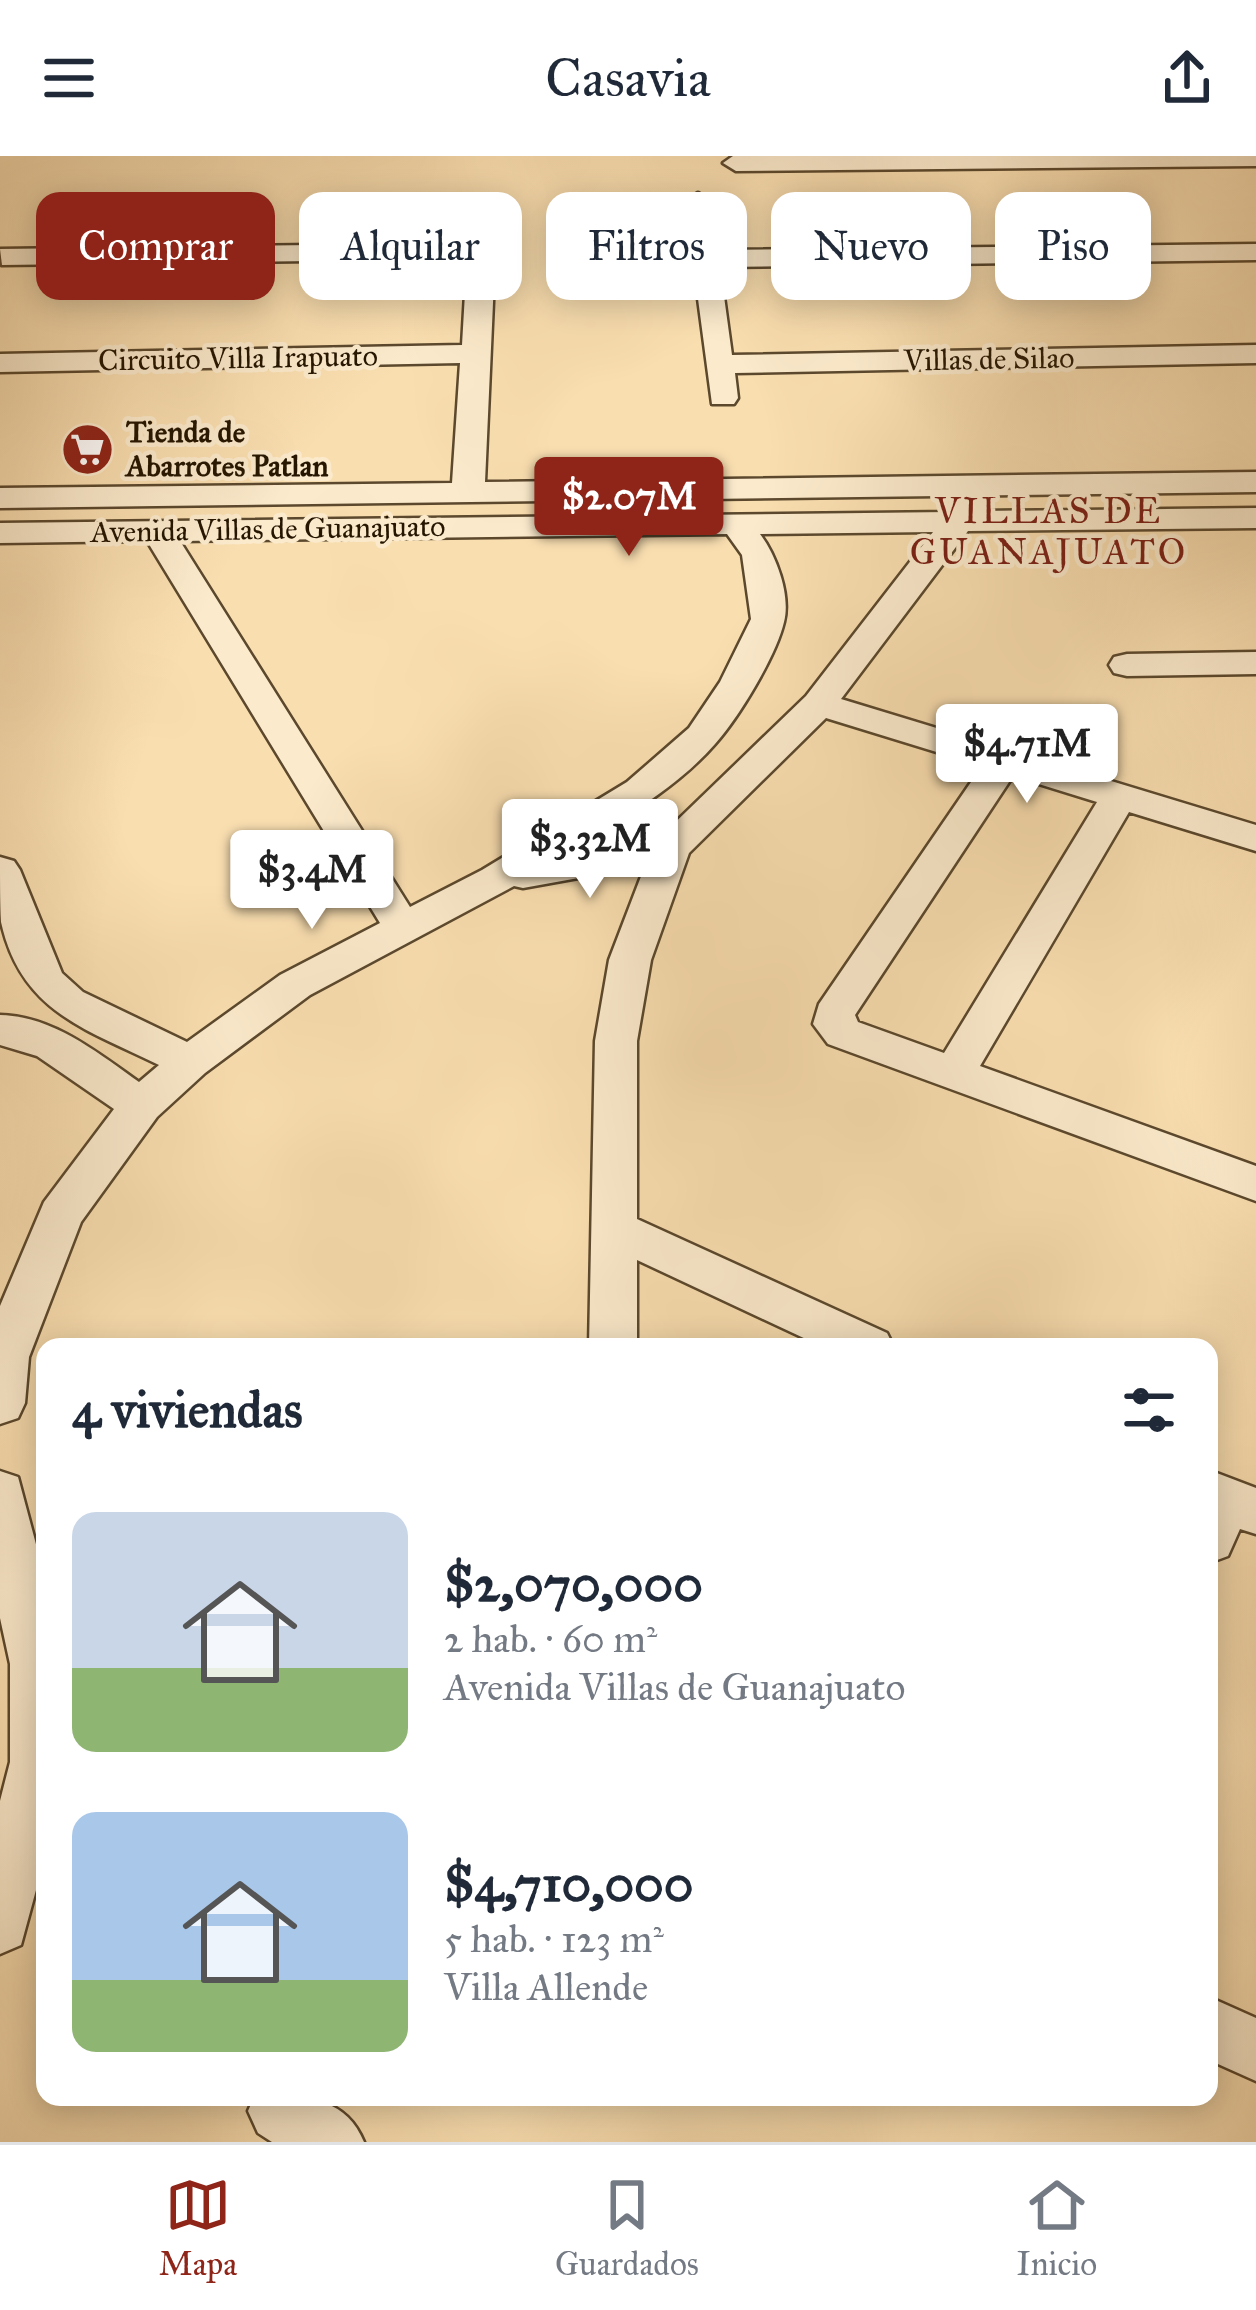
<!DOCTYPE html>
<html lang="es">
<meta charset="utf-8">
<style>
body{margin:0;font-family:"IM FELL Great Primer",serif;background:#f2f2f3;color:#1f2937;height:100vh;display:flex;flex-direction:column;font-size:45px;white-space:nowrap}
*{box-sizing:border-box;margin:0}
p{font-size:39px;color:#747a83}
.icon{flex:none;width:66px;height:66px;fill:none;stroke:currentColor;stroke-width:2;stroke-linecap:round;stroke-linejoin:round}
.map{position:relative;flex:1;overflow:hidden}
.drawer{position:absolute;left:36px;top:1182px;width:1182px;height:768px;display:flex;flex-direction:column;background:#fff;border-radius:24px;box-shadow:0 6px 30px #0003}
.drawer>*{flex:none}
.guide{position:absolute;left:36px;top:36px;width:1185px;height:108px;display:flex;gap:24px}
.price{position:absolute;translate:-50% -102px;padding:0 27px;border-radius:12px;background:#fff;color:#222;font-size:39px;line-height:78px;filter:drop-shadow(0 3px 6px #0008)}
.price::after{content:'';position:absolute;left:50%;top:72px;width:36px;height:27px;margin-left:-18px;background:inherit;clip-path:polygon(0 0,100% 0,50% 100%)}
.price.on{background:#8f2418;color:#fff}
ul{padding:0;list-style:none}
li{display:flex;align-items:center;gap:36px;height:300px;padding:0 36px}
li span{display:grid;place-items:center;flex:none;width:336px;height:240px;border-radius:24px;color:#555}
li>.icon{margin-inline-start:auto}
span .icon{width:144px;height:144px;fill:#fffc;stroke-width:1}
li b{font-size:51px}
h2{display:flex;justify-content:space-between;align-items:center;height:144px;padding:0 36px;font-size:51px}
.tag{padding:0 42px;border-radius:24px;background:#fff;box-shadow:0 6px 30px #0003;font-size:42px;line-height:108px}
.tag.on{background:#8f2418;color:#fff}
header{display:flex;justify-content:space-between;align-items:center;height:156px;padding:0 36px;background:#fff;font-size:54px;font-weight:600}
.dock{display:flex;justify-content:space-around;align-items:center;height:168px;border-top:3px solid #e0e1e3;background:#fff;font-size:33px;color:#747a83}
.dock a{display:grid;justify-items:center;gap:6px}
.dock .on{color:#8f2418}
.map>svg:first-child{display:block}
.lines{fill:none;stroke-linecap:round;stroke-linejoin:round}
.minor-casing{stroke:#5b482d;stroke-width:5}
.minor{fill:#fbeacc;fill-rule:evenodd}
.labels{text-anchor:middle;dominant-baseline:central;stroke-width:9;stroke-linejoin:round;paint-order:stroke}
.far-street-label{font-size:30px;fill:#261601;stroke:#fbeacc}
.far-poi-label{font-size:30px;font-weight:bold;fill:#261601;stroke:#fbeacc;text-anchor:start}
.far-quarter-label{font-size:36px;letter-spacing:3px;fill:#7a1f14;stroke:#fbeacc}
</style>
<header><svg class="icon" aria-label="menu" viewBox="0 0 24 24"><path d="M4 6h16M4 12h16M4 18h16"/></svg>Casavia<svg class="icon" aria-label="share" viewBox="0 0 24 24"><path d="M12 15V3M7 8l5-5 5 5M5 13v7h14v-7"/></svg></header>
<div class="map">
<svg width="1256" height="1986" viewBox="0 0 1256 1986">
<rect width="100%" height="100%" fill="#f9deb0"/>
<filter id="stains"><feTurbulence type="fractalNoise" baseFrequency=".00167" numOctaves="4"/><feColorMatrix values="0 0 0 0 .2 0 0 0 0 .09 0 0 0 0 .02 0 0 0 .5 -.17"/></filter>
<radialGradient id="worn" r=".72"><stop offset=".6" stop-color="#630" stop-opacity="0"/><stop offset="1" stop-color="#630" stop-opacity=".3"/></radialGradient>
<g class="lines">
<defs>
<path id="minor" d="M 733,0 L 1256,0 L 1256,10 L 736,15 L 723,7 Z
M 698,37 L 711,45 L 718,94 L 1256,88 L 1256,104 L 720,111 L 732,199 L 1256,189 L 1256,207 L 735,217 L 738,242 L 734,248 L 712,248 L 685,45 Z
M 484,49 L 497,57 L 485,326 L 1256,316 L 1256,336 L 0,352 L 0,332 L 452,327 L 460,207 L 0,216 L 0,198 L 462,189 L 467,103 L 2,109 L 0,93 L 469,87 L 471,57 Z
M 970,340 L 982,343 L 986,350 L 983,355 L 1256,352 L 1256,372 L 968,375 L 841,543 L 1256,669 L 1256,695 L 1129,656 L 980,910 L 1256,1010 L 1256,1045 L 828,888 L 813,868 L 819,848 L 982,610 L 826,562 L 689,697 L 651,804 L 637,885 L 637,1063 L 887,1177 L 894,1191 L 823,1191 L 637,1104 L 637,1191 L 589,1191 L 595,885 L 609,804 L 645,710 L 523,732 L 514,730 L 310,839 L 205,917 L 157,961 L 81,1066 L 29,1201 L 25,1247 L 18,1262 L 0,1268 L 0,1150 L 44,1046 L 114,953 L 37,900 L 0,889 L 0,859 C 53,860 98,897 139,926 L 159,909 C 86,873 21,856 1,766 C 0,747 0,721 0,701 L 14,705 L 20,714 L 62,817 L 83,836 L 187,886 L 280,819 L 380,767 L 147,385 L 0,387 L 0,367 L 949,356 L 958,343 ZM 933,376 L 806,540 L 659,682 L 564,699 C 616,666 674,635 715,588 C 739,561 776,500 784,466 C 791,439 776,399 760,378 ZM 727,378 L 742,399 L 751,463 L 720,526 L 689,572 L 627,626 L 482,714 L 410,751 L 180,385 ZM 1013,620 L 1097,646 L 944,897 L 858,866 L 855,859 Z
M 1256,496 L 1256,518 L 1127,520 L 1114,517 L 1109,509 L 1114,501 L 1127,498 Z
M 1209,1314 L 1256,1332 L 1256,1378 L 1240,1373 L 1228,1400 L 1209,1407 Z
M 0,1315 L 18,1321 L 45,1422 L 45,1701 L 21,1789 L 0,1798 L 0,1645 L 10,1606 L 10,1508 L 0,1462 Z
M 1209,1841 L 1256,1862 L 1256,1925 L 1209,1904 Z
M 254,1941 C 300,1941 344,1937 364,1986 L 272,1986 L 258,1977 L 248,1955 Z"/>
</defs>
<use href="#minor" class="minor-casing"/>
<use href="#minor" class="minor"/>
</g>
<defs>
<symbol id="supermarket-disc" viewBox="-11 -11 22 22"><circle r="9.5" fill="#8f2418" stroke="#fbeacc"/><path d="M-6-5.5h2.5l.6 2H6L4.5 2H-2.5L-4.4-4H-6ZM-1.5 3.2a1.3 1.3 0 1 0 .1 0ZM3 3.2a1.3 1.3 0 1 0 .1 0Z" fill="#fff"/></symbol>
</defs>
<g fill-rule="evenodd">
<use href="#supermarket-disc" x="58" y="264" width="59" height="59"/>
</g>
<g class="labels">
<g class="far-street-label">
<text transform="translate(238 202) rotate(-1)">Circuito Villa Irapuato</text>
<text transform="translate(989 203) rotate(-1)">Villas de Silao</text>
<text transform="translate(268 373) rotate(-1)">Avenida Villas de Guanajuato</text>
</g>
<g class="far-poi-label">
<text x="126" y="276">Tienda de<tspan x="126" dy="34">Abarrotes Patlan</tspan></text>
</g>
<g class="far-quarter-label">
<text x="1049" y="355">VILLAS DE<tspan x="1049" dy="41">GUANAJUATO</tspan></text>
</g>
</g>
<rect width="100%" height="100%" filter="url(#stains)"/>
<rect width="100%" height="100%" fill="url(#worn)"/>
</svg>
<b class="price on" style="left:629px;top:403px">$2.07M</b>
<b class="price" style="left:1027px;top:650px">$4.71M</b>
<b class="price" style="left:590px;top:745px">$3.32M</b>
<b class="price" style="left:312px;top:776px">$3.4M</b>
<div class="guide">
<a class="tag on">Comprar</a>
<a class="tag">Alquilar</a>
<a class="tag">Filtros</a>
<a class="tag">Nuevo</a>
<a class="tag">Piso</a>
</div>
<section class="drawer">
<h2>4 viviendas<svg class="icon" aria-label="filters" viewBox="0 0 24 24"><path d="M4 7h16M4 17h16"/><circle cx="9" cy="7" r="2"/><circle cx="15" cy="17" r="2"/></svg></h2>
<ul>
<li><span style="background:linear-gradient(#c9d6e8 65%,#8fb573 0)"><svg class="icon" aria-label="home" viewBox="0 0 24 24"><path d="M3 11l9-7 9 7M6 9v11h12V9"/></svg></span><div><b>$2,070,000</b><p>2 hab. · 60 m²</p><p>Avenida Villas de Guanajuato</p></div></li>
<li><span style="background:linear-gradient(#a9c7e8 70%,#8fb573 0)"><svg class="icon" aria-label="home" viewBox="0 0 24 24"><path d="M3 11l9-7 9 7M6 9v11h12V9"/></svg></span><div><b>$4,710,000</b><p>5 hab. · 123 m²</p><p>Villa Allende</p></div></li>
</ul>
</section>
</div>
<nav class="dock">
<a class="on"><svg class="icon" aria-label="map" viewBox="0 0 24 24"><path d="M3 6l6-2 6 2 6-2v14l-6 2-6-2-6 2zM9 4v14M15 6v14"/></svg>Mapa</a>
<a><svg class="icon" aria-label="saved" viewBox="0 0 24 24"><path d="M7 4h10v16l-5-4-5 4z"/></svg>Guardados</a>
<a><svg class="icon" aria-label="home" viewBox="0 0 24 24"><path d="M3 11l9-7 9 7M6 9v11h12V9"/></svg>Inicio</a>
</nav>
